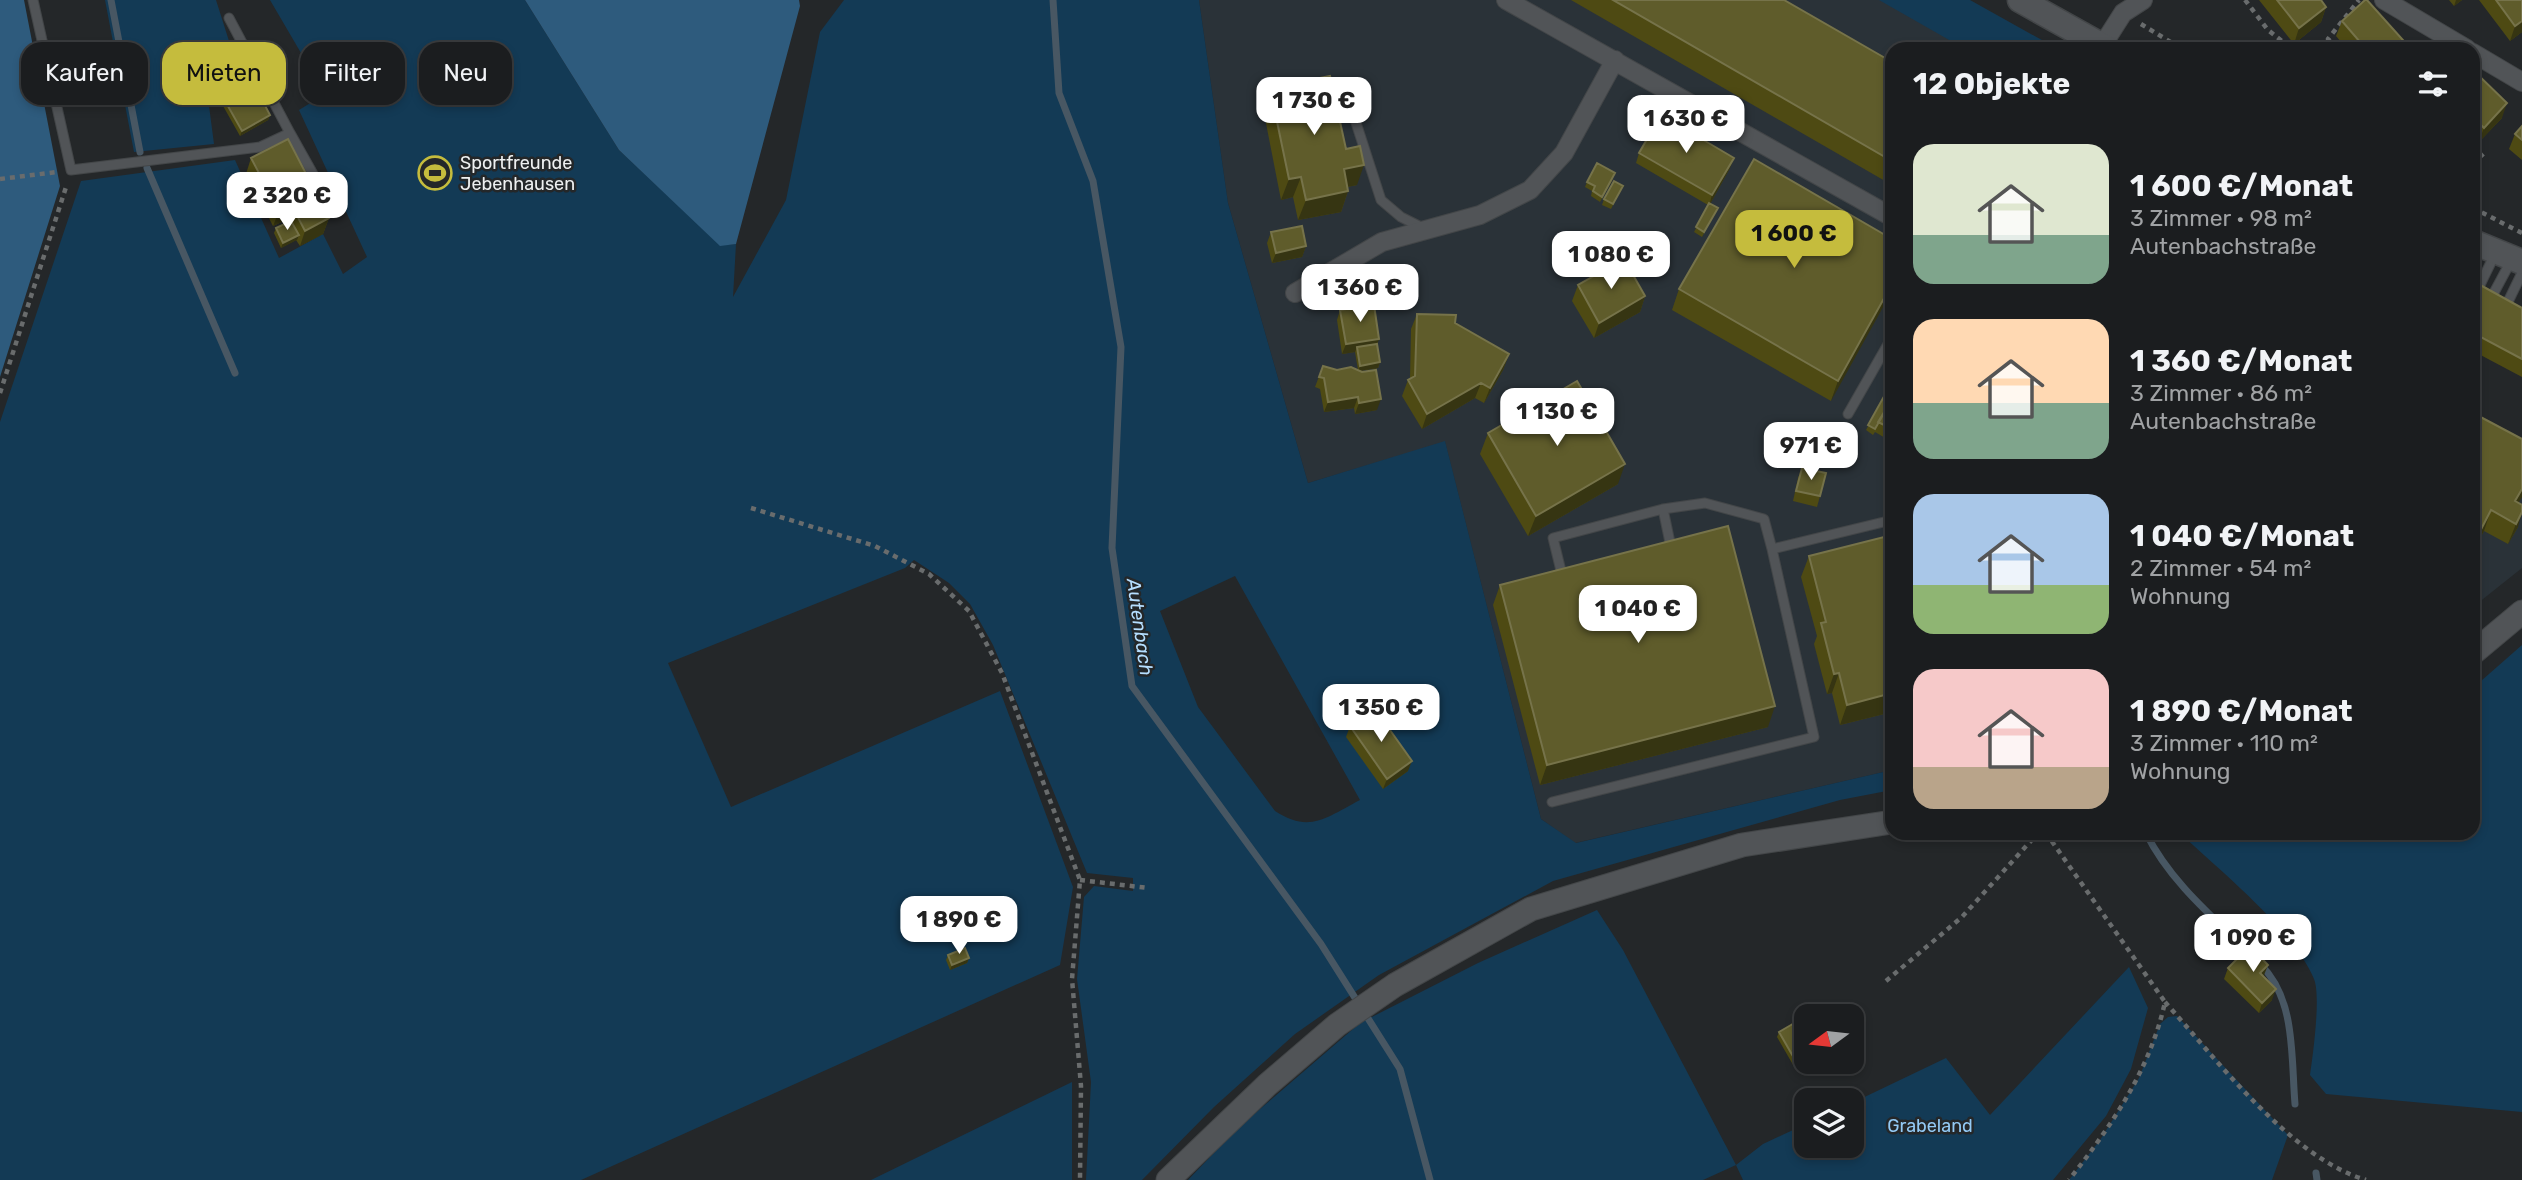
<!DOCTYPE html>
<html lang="de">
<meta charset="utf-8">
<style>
body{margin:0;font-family:Rubik,sans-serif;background:#242628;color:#f1f3f6;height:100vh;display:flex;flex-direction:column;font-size:26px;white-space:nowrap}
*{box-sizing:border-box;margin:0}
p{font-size:23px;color:#a0a2a4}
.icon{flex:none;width:38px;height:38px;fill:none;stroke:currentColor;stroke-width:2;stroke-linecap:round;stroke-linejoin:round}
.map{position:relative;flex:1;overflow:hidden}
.details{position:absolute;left:1885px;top:42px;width:595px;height:798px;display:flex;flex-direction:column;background:#1b1d1f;border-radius:21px;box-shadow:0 4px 10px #0003,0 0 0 2px #393b3d}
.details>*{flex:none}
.hud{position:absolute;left:21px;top:42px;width:665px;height:63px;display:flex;gap:14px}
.needle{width:46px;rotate:255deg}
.controls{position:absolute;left:1794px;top:1004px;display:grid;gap:14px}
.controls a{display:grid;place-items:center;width:70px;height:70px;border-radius:14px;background:#1b1d1f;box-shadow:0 4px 10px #0003,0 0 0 2px #393b3d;font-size:35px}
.price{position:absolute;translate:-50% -60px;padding:0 16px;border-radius:14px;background:#fff;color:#222;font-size:23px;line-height:46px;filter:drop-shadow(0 2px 4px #0008)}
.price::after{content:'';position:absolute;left:50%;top:42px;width:21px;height:16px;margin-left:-10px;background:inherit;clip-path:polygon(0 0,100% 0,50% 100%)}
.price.on{background:#c5bc3d;color:#111}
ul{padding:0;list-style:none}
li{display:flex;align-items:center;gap:21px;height:175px;padding:0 28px}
li span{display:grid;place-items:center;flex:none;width:196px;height:140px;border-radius:21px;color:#555}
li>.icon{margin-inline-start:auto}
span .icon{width:84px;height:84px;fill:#fffc;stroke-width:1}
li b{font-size:30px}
h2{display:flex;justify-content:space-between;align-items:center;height:84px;padding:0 28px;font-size:30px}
.chip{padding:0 24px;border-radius:21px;background:#1b1d1f;box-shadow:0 4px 10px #0003,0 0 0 2px #393b3d;font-size:24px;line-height:63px}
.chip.on{background:#c5bc3d;color:#111}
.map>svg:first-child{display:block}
.built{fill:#2a3238}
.green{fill:#133a55;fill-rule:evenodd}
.forest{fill:#2e5b7d}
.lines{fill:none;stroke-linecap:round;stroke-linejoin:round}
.stream{stroke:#485763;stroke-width:7}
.service-casing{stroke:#434648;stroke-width:11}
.minor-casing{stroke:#434648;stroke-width:20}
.tertiary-casing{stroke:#434648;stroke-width:25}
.secondary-casing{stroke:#434648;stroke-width:27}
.path{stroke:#696c6d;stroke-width:4.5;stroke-dasharray:5 5;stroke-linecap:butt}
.service{stroke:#515457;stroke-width:9}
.minor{stroke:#515457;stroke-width:18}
.tertiary{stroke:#515457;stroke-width:23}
.secondary{stroke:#515457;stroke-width:24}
.wall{fill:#4e4a13}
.shaded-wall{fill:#363512}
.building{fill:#5f5c2b;stroke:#76734a;stroke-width:2}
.labels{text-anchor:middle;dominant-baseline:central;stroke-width:5;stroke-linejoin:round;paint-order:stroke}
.poi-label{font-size:18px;fill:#eef0f1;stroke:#242729;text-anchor:start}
.park-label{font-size:18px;fill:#93caf5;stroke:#242729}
.water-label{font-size:19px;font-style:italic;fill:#b5deff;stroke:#242729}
</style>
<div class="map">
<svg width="2522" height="1180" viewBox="0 0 2522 1180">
<rect width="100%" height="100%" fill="#242729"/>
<path class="built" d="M 1199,0 L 1883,0 L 1966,49 L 1892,49 L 1892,770 L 1575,843 L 1541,819 L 1445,442 L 1308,483 L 1228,203 Z
M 2473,424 L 2522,450 L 2522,568 L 2473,607 Z"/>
<path class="green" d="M 105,0 L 216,0 L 229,41 L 203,60 L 214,144 L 134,152 Z
M 270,0 L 525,0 L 619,150 L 720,245 L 736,244 L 733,297 L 786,200 L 820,32 L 844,0 L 1199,0 L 1228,203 L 1308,483 L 1445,441 L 1541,819 L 1576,843 L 1892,770 L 1892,790 L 1840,800 L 1553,881 L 1379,975 L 1295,1034 L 1214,1107 L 1142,1180 L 1086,1180 L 1091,1082 L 1077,979 L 1084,897 L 1094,886 L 1133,891 L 1133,878 L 1087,873 L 993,645 L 970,604 L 949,583 L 914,560 L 905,568 L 668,663 L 731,807 L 1000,691 L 1073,887 L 1060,965 L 581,1180 L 0,1180 L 0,422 L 81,181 L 235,160 L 279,258 L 323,234 L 343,274 L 367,257 L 299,110 L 325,94 ZM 1235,576 L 1360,800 C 1327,817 1310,834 1275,811 L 1198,707 L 1160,611 Z
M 1879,0 L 1970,0 L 2058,49 L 1965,49 Z
M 2522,645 L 2522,1112 L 2326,1094 L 2310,1075 C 2313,1054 2321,996 2314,979 C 2294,930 2219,870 2180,833 L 2473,833 L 2473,688 Z
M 1597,910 L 1623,950 L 1736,1165 L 1763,1144 L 1806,1124 L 1806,1146 L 1852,1146 L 1852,1103 L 1946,1058 L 1990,1115 L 2129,967 L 2148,1008 L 2131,1069 L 2106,1116 L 2053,1180 L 1743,1180 L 1736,1165 L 1703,1180 L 1188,1180 L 1238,1128 L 1360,1023 L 1478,963 Z
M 2177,1016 L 2288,1135 L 2272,1180 L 2069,1180 L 2100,1140 L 2139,1078 L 2160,1024 L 2168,1017 Z
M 1072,1082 L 1072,1180 L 871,1180 Z"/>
<path class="forest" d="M 0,0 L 24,0 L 60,186 L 0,377 Z
M 525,0 L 799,0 L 800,6 L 736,244 L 720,246 L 619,150 Z"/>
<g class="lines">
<path class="stream" d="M 111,0 L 140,152
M 1053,0 L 1059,93 L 1093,181 L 1121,347 L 1112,548 L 1132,686 L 1321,944 L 1400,1069 L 1430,1180
M 147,168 L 235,373
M 2146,833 C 2170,882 2215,919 2253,956
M 2261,965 C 2296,1000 2291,1057 2295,1104
M 2316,1173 L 2317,1180"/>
<defs>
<path id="service" d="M 33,0 L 71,170 L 260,147 L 290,133 L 229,18
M 1348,98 L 1381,200 L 1401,217 L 1423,228
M 290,133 L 332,208
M 2475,295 L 2495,254
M 2489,302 L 2512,259
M 2504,310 L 2522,273
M 1848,414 L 1892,337
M 1663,509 L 1672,552
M 1563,579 L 1553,538 L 1663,509 L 1705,503 L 1764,519 L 1772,549 L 1892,520
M 1552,802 L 1814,737 L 1772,549"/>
<path id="minor" d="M 1506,0 L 1892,217
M 2384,0 L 2467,49
M 2102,46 L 2123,13 L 2143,0
M 2473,53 L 2522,82
M 1295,293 L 1382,242 L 1480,215 L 1530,190 L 1564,153 L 1615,60"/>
<path id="tertiary" d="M 2473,653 L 2522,612
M 1168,1180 L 1267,1085 L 1337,1025 L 1395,985 L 1531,909 L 1742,845 L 1892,822"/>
<path id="secondary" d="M 2020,0 L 2108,49
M 2473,242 L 2522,262"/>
</defs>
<use href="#service" class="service-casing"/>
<use href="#minor" class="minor-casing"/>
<use href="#tertiary" class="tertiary-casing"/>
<use href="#secondary" class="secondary-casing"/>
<path class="path" d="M 2245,0 L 2268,30 L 2292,49
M 2141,24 L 2182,49
M 2336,49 L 2328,39 L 2359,0
M 2473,146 L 2485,159
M 0,179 L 57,172
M 2473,208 L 2522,233
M 0,393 L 67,184
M 751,508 L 875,546 L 929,574 L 969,611 L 1002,673 L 1080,880 L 1072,979 L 1081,1086 L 1080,1180
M 2046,833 L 2165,1002 C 2150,1070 2112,1125 2069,1180
M 1080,880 L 1148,888
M 1886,981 L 1962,917 L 2038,833
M 2165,1002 C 2217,1060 2291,1158 2366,1180"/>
<use href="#service" class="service"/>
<use href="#minor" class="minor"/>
<use href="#tertiary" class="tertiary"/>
<use href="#secondary" class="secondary"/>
</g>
<path class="wall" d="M 1571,0 L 1784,0 L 1892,62 L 1892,185 Z
M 2259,0 L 2321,0 L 2326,7 L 2321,22 L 2294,44 Z
M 2449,0 L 2462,0 L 2454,6 Z
M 2479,0 L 2522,0 L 2522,32 L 2510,41 Z
M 2342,21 L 2411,49 L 2347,49 L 2336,36 Z
M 214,50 L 270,115 L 268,120 L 240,136 L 209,81 L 211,76 L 218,72 L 212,55 Z
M 2473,70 L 2502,118 L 2478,143 L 2473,138 Z
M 1270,88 L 1346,149 L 1357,185 L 1347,187 L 1348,191 L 1341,212 L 1298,220 L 1293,197 L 1281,200 L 1263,108 Z
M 2522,126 L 2522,160 L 2509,149 L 2515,134 Z
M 1639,153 L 1730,168 L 1710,204 L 1718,208 L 1702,237 L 1694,232 L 1708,205 L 1636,163 Z
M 251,158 L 329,218 L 323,234 L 300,246 L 296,240 L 281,248 L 274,233 L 276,228 L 287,222 L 286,220 L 273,226 L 246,174 Z
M 1613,179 L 1600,202 L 1591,196 L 1592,191 L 1585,187 L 1587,182 Z
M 1623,186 L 1611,209 L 1602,205 L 1604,199 Z
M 1271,232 L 1306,246 L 1302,257 L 1272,263 L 1267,243 Z
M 1892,239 L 1831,401 L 1672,310 L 1679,289 Z
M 2473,281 L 2522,308 L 2522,377 L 2473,351 Z
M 1578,285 L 1645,296 L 1640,312 L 1594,338 L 1572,301 Z
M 1340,310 L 1379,339 L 1377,344 L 1380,362 L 1378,368 L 1359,371 L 1377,410 L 1355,414 L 1354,408 L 1324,412 L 1320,389 L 1315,387 L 1323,366 L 1337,370 L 1358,370 L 1355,352 L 1342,354 L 1337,320 Z
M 1417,314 L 1455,323 L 1509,354 L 1503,370 L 1484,403 L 1475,398 L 1422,429 L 1402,396 L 1408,380 L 1410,379 L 1411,329 Z
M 1892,382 L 1892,442 L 1875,432 L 1873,435 L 1866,430 Z
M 2473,413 L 2518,503 L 2518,527 L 2508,544 L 2484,531 L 2473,551 Z
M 1488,433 L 1618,484 L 1528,536 L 1480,454 Z
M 1802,468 L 1820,496 L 1817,507 L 1793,501 L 1798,478 Z
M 1892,535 L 1892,712 L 1840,725 L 1832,693 L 1827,694 L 1814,644 L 1817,636 L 1801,577 L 1809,556 Z
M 1500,585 L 1768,727 L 1540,785 L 1493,605 Z
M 1350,726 L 1408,771 L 1383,789 L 1346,737 Z
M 948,955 L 969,958 L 967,963 L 950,970 L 946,960 Z
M 2268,965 L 2263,976 L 2272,1000 L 2259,1013 L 2224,979 L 2228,968 Z
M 1779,1032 L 1806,1062 L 1809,1062 L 1796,1070 L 1777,1037 Z"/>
<path class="shaded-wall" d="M 2456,0 L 2462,0 L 2454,6 Z
M 2326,7 L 2321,22 L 2294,44 L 2299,28 Z
M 2522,21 L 2522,32 L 2510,41 L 2515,26 Z
M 2507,103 L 2502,118 L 2478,143 L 2484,128 Z
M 270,115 L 268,120 L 240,136 L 242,131 Z
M 1734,158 L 1730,168 L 1709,206 L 1712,195 Z
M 1364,165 L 1357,185 L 1337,189 L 1344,169 Z
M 1301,177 L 1293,197 L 1281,200 L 1289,179 Z
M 1348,191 L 1341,212 L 1298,220 L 1306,200 Z
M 291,204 L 286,220 L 273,226 L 279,211 Z
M 329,218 L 323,234 L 300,246 L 305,231 Z
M 299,235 L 297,240 L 281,248 L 283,243 Z
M 1306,246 L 1302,257 L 1272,263 L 1276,253 Z
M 1892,284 L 1892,291 L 1831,401 L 1838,381 Z
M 1645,296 L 1640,312 L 1594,338 L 1599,323 Z
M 1379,339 L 1375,349 L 1357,347 L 1355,352 L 1342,354 L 1346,344 Z
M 1509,354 L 1503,370 L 1484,403 L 1490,388 Z
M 1380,362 L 1378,368 L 1358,371 L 1360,366 Z
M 1481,383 L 1475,398 L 1422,429 L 1427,414 Z
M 1358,397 L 1354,408 L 1324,412 L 1328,402 Z
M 1381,399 L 1377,410 L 1355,414 L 1359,403 Z
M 1625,464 L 1618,484 L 1528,536 L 1536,516 Z
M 2522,489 L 2522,497 L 2508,521 L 2515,501 Z
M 2491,510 L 2484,531 L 2473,551 L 2473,545 Z
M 2522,512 L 2518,527 L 2508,544 L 2516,524 Z
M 1839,673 L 1832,693 L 1827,694 L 1834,674 Z
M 1892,693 L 1892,712 L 1840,725 L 1847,705 Z
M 1775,706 L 1768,727 L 1540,785 L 1547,765 Z
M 1412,761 L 1408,771 L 1383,789 L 1387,779 Z
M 969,958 L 967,963 L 950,970 L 952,965 Z
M 2268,965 L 2264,975 L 2256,983 L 2260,973 Z
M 2276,989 L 2272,1000 L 2259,1013 L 2262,1003 Z
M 1806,1060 L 1806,1062 L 1809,1062 L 1796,1070 L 1798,1065 Z"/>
<path class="building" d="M 1613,0 L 1784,0 L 1892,62 L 1892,161 Z
M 2277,0 L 2321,0 L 2326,7 L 2299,28 Z
M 2365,0 L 2367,0 L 2411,49 L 2366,49 L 2342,21 Z
M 2496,0 L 2522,0 L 2522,21 L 2515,26 Z
M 233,44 L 270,115 L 242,131 L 211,76 L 221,70 L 214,50 Z
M 2289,44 L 2293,49 L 2283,49 Z
M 2473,70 L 2507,103 L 2484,128 L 2473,117 Z
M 1330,76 L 1346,149 L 1360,146 L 1364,165 L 1344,169 L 1348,191 L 1306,200 L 1301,177 L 1289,179 L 1270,88 Z
M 1661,115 L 1734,158 L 1712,195 L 1639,153 Z
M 2522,126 L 2522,140 L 2515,134 Z
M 288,139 L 329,218 L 305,231 L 291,204 L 279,211 L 251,158 Z
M 1754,159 L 1892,239 L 1892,284 L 1838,381 L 1679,289 Z
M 1597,163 L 1615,173 L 1602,197 L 1593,191 L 1595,186 L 1587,182 Z
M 1614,181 L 1623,186 L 1613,204 L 1604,199 Z
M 1709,203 L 1718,208 L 1704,232 L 1696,227 Z
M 291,221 L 299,235 L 283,243 L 276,228 Z
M 1302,226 L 1306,246 L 1276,253 L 1271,232 Z
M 1624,259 L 1645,296 L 1599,323 L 1578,285 Z
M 2473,281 L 2522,308 L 2522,359 L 2473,333 Z
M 1374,305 L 1379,339 L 1346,344 L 1340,310 Z
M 1417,314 L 1456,315 L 1455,323 L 1509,354 L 1490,388 L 1481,383 L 1427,414 L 1408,380 L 1415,376 Z
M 1377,344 L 1380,362 L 1360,366 L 1357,347 Z
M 1323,366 L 1337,370 L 1351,367 L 1362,372 L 1376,370 L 1381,399 L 1359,403 L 1358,397 L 1328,402 L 1324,378 L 1319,377 Z
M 1577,381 L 1625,464 L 1536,516 L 1488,433 Z
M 1892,382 L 1892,399 L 1875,429 L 1868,425 Z
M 1892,399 L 1892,429 L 1878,422 Z
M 2473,413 L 2522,439 L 2522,489 L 2515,501 L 2522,505 L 2522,512 L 2516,524 L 2491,510 L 2473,545 Z
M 1802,468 L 1826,473 L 1820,496 L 1796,491 Z
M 1728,526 L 1775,706 L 1547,765 L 1500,585 Z
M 1892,535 L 1892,693 L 1847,705 L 1839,673 L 1834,674 L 1821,623 L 1826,622 L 1809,556 Z
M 1375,709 L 1412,761 L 1387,779 L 1350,726 Z
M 2250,946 L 2268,965 L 2260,973 L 2276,989 L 2262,1003 L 2228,968 Z
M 965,948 L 969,958 L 952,965 L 948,955 Z
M 1803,1018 L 1806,1023 L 1806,1060 L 1798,1065 L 1779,1032 Z"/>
<defs>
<symbol id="stadium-ring" viewBox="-11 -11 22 22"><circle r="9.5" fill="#242729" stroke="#c5bc3d" stroke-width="1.5"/><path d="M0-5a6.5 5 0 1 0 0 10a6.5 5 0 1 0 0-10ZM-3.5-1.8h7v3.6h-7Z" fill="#c5bc3d"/></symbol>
</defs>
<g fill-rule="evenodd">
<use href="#stadium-ring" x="416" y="154" width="38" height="38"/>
</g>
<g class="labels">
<g class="poi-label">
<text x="460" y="163">Sportfreunde<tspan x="460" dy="21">Jebenhausen</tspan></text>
</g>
<g class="park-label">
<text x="1930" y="1126">Grabeland</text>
</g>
<g class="water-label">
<text transform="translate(1140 627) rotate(82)">Autenbach</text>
</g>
</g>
</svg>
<div class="controls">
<a><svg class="needle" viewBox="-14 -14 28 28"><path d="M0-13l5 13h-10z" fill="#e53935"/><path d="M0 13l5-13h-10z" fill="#a0a2a4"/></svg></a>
<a><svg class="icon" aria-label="layers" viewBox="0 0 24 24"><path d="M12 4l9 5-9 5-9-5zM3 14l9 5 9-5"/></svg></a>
</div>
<b class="price" style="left:1314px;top:137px">1 730 €</b>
<b class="price" style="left:1686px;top:155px">1 630 €</b>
<b class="price" style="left:287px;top:232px">2 320 €</b>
<b class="price on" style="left:1794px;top:270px">1 600 €</b>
<b class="price" style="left:1611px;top:291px">1 080 €</b>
<b class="price" style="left:1360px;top:324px">1 360 €</b>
<b class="price" style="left:1557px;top:448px">1 130 €</b>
<b class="price" style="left:1811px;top:482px">971 €</b>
<b class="price" style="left:1638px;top:645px">1 040 €</b>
<b class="price" style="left:1381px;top:744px">1 350 €</b>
<b class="price" style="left:959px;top:956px">1 890 €</b>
<b class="price" style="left:2253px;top:974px">1 090 €</b>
<div class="hud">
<a class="chip">Kaufen</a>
<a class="chip on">Mieten</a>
<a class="chip">Filter</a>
<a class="chip">Neu</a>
</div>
<section class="details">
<h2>12 Objekte<svg class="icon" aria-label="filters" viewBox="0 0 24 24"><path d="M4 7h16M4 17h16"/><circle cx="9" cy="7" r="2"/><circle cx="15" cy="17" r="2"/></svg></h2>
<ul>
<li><span style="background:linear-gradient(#dfe7d0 65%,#7fa58c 0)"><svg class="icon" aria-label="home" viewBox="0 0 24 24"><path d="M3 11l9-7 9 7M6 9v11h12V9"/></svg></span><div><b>1 600 €/Monat</b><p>3 Zimmer · 98 m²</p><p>Autenbachstraße</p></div></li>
<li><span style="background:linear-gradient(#ffd9b3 60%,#7fa58c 0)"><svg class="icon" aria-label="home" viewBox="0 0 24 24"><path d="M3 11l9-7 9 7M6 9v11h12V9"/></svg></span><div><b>1 360 €/Monat</b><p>3 Zimmer · 86 m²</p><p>Autenbachstraße</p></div></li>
<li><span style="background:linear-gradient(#a9c7e8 65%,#8fb573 0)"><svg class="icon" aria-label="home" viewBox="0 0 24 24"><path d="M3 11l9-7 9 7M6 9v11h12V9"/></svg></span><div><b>1 040 €/Monat</b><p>2 Zimmer · 54 m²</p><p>Wohnung</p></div></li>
<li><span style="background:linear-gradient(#f6c9c9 70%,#b9a48a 0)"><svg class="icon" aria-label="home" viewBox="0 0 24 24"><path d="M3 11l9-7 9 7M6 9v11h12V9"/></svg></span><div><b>1 890 €/Monat</b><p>3 Zimmer · 110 m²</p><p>Wohnung</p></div></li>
</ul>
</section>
</div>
